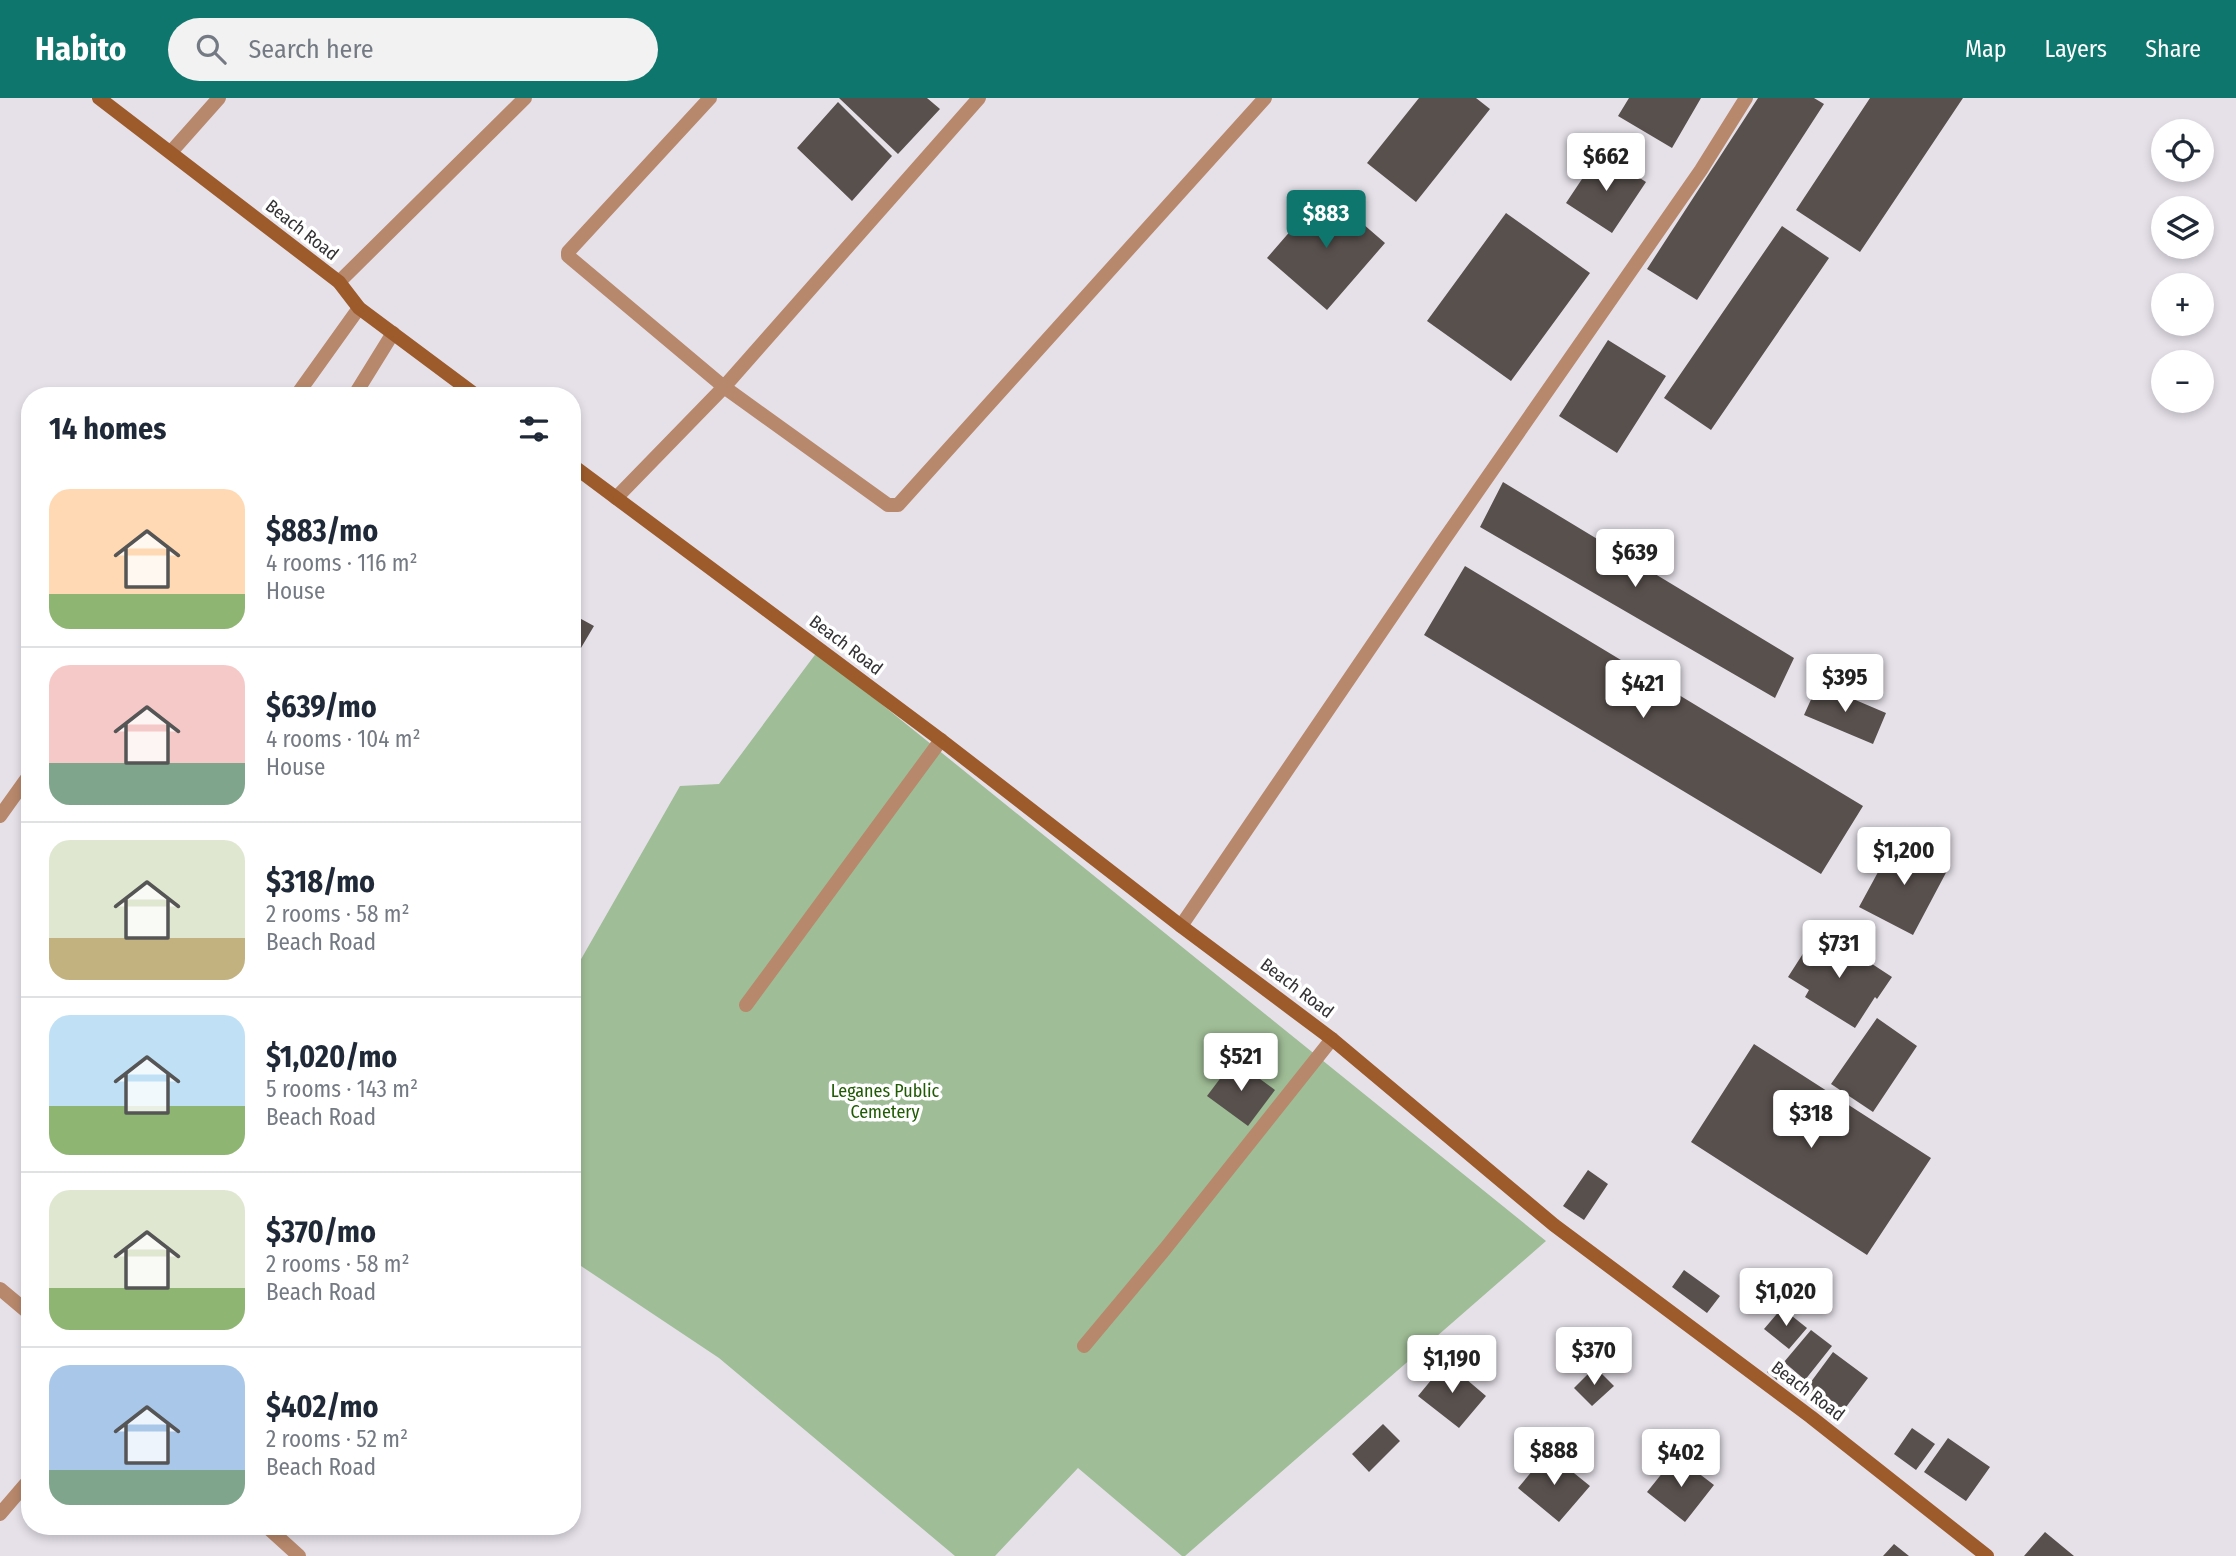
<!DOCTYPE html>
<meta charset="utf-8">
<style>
body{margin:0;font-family:"Fira Sans Condensed",sans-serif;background:#f2f2f3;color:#1f2937;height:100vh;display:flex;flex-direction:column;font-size:26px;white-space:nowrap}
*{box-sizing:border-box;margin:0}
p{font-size:23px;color:#747a83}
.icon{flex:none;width:38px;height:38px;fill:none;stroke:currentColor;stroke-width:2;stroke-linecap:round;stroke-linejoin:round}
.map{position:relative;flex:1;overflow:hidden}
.sheet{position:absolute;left:21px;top:289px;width:560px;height:1148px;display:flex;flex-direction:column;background:#fff;border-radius:28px;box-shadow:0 4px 10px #0003}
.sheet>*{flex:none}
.tools{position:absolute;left:2151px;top:21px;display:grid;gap:14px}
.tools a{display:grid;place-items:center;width:63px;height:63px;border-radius:50%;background:#fff;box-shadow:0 4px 10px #0003;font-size:35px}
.price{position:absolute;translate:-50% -60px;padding:0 16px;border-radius:7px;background:#fff;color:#222;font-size:23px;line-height:46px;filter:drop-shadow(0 2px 4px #0008)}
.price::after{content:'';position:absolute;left:50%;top:42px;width:21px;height:16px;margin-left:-10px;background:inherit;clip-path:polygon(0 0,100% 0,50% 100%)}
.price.current{background:#0f766e;color:#fff}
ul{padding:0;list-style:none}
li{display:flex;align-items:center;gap:21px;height:175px;padding:0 28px}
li+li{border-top:2px solid #e0e1e3}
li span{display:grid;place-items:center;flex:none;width:196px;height:140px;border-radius:21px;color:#555}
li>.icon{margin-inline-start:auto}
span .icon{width:84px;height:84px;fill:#fffc;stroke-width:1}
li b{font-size:30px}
h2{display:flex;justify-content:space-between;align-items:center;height:84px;padding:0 28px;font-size:30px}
header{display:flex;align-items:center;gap:42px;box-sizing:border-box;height:98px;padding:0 35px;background:#0f766e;color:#fff}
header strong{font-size:33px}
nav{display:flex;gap:38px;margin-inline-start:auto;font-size:24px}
.search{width:490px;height:63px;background:#f2f2f3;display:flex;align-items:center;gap:18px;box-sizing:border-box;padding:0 24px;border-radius:38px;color:#747a83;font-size:26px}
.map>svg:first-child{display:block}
.green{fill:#9fbd96}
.building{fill:#58504d}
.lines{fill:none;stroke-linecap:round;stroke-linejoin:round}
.lane{stroke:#b7886b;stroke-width:14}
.street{stroke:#b7886b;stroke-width:14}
.secondary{stroke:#9d5b2b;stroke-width:14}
.labels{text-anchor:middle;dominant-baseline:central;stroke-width:7;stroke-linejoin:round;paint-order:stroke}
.street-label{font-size:18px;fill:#333134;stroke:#fff}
.park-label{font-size:18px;fill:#205b04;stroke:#fff}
</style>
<header>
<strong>Habito</strong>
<div class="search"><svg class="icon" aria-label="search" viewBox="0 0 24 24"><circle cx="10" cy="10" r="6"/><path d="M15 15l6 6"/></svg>Search here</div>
<nav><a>Map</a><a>Layers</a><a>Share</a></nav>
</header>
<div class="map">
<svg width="2236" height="1458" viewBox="0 0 2236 1458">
<rect width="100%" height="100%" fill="#e6e1e9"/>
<path class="green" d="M 817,554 L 1546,1143 L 1185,1458 L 1182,1458 L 1078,1370 L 995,1458 L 955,1458 L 719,1260 L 572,1162 L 572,877 L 680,688 L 719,686 Z"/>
<path class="building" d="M 839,0 L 927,0 L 940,11 L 898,56 Z
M 1419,0 L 1476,0 L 1490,11 L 1416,104 L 1367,65 Z
M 1629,0 L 1701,0 L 1672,50 L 1618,18 Z
M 1758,0 L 1814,0 L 1824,6 L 1697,202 L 1647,171 Z
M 1870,0 L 1963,0 L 1860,154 L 1796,112 Z
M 838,4 L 892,58 L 852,103 L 797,50 Z
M 1600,54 L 1646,84 L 1612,135 L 1566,105 Z
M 1325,93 L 1385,145 L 1327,212 L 1267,160 Z
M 1506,115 L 1590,175 L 1511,283 L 1427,223 Z
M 1782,128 L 1829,160 L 1711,332 L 1664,300 Z
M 1608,242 L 1666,278 L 1617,355 L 1559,318 Z
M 1503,384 L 1794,560 L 1775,600 L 1480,429 Z
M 1465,468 L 1863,708 L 1821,776 L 1424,537 Z
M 572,516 L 594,528 L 572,565 Z
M 1818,586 L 1886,615 L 1873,646 L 1804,617 Z
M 1896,741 L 1949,769 L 1913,837 L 1859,809 Z
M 1813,840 L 1831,852 L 1837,843 L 1892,879 L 1877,901 L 1875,899 L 1855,930 L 1805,899 L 1809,892 L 1788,879 Z
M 1877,920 L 1917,948 L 1873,1014 L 1831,986 Z
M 1754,946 L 1931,1060 L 1867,1157 L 1691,1044 Z
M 1234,962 L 1275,992 L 1248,1028 L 1207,998 Z
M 1588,1072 L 1608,1086 L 1584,1122 L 1563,1108 Z
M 1684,1172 L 1720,1198 L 1707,1215 L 1672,1189 Z
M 1782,1210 L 1807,1230 L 1789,1251 L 1764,1231 Z
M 1811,1232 L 1832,1248 L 1805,1282 L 1784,1264 Z
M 1833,1254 L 1868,1280 L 1840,1317 L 1805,1292 Z
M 1777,1263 L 1786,1272 L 1777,1282 L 1767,1274 Z
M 1446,1264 L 1486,1298 L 1459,1330 L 1418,1298 Z
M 1595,1269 L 1614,1288 L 1592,1308 L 1574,1290 Z
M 1383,1326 L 1400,1343 L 1369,1374 L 1352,1356 Z
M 1912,1330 L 1935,1346 L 1916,1372 L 1894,1356 Z
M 1948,1340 L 1990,1369 L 1966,1403 L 1924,1374 Z
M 1548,1354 L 1590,1388 L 1559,1424 L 1518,1390 Z
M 1676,1358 L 1714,1387 L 1685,1424 L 1647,1394 Z
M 2045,1434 L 2074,1458 L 2024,1458 Z
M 1894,1446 L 1909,1458 L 1883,1458 Z"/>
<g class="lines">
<path class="lane" d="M 339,184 L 525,0
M 354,298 L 393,235
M 1181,828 L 1441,446 L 1701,72 L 1746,0
M 746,907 L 941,642
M 1084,1248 L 1165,1151 L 1332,941
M 0,1416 L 30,1381"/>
<path class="street" d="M 710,0 L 568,154 L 568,158 L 724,289 L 888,407 L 898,407 L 1265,0
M 171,54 L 219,0
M 296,298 L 359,210
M 616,400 L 724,289 L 979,0
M 0,718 L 30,676
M 0,1191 L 30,1216
M 266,1428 L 299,1458"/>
<path class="secondary" d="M 99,0 L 339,184 L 359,210 L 477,298
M 572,367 L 941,642 L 1181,828 L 1332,941 L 1554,1127 L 1811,1319 L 1987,1458"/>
</g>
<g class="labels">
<g class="street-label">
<text transform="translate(302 132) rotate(38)">Beach Road</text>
<text transform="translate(846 547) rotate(37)">Beach Road</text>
<text transform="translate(1297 890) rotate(37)">Beach Road</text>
<text transform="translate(1808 1293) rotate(37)">Beach Road</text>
</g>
<g class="park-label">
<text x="885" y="993">Leganes Public<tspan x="885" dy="21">Cemetery</tspan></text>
</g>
</g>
</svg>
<div class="tools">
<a><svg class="icon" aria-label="locate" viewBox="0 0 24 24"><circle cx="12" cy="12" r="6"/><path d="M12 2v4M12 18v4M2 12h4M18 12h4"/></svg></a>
<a><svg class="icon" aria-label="layers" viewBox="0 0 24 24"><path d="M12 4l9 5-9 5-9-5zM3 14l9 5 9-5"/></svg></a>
<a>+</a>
<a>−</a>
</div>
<b class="price" style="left:1606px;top:95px">$662</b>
<b class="price current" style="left:1326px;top:152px">$883</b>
<b class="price" style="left:1635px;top:491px">$639</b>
<b class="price" style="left:1845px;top:616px">$395</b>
<b class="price" style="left:1643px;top:622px">$421</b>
<b class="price" style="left:1904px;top:789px">$1,200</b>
<b class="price" style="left:1839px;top:882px">$731</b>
<b class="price" style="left:1241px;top:995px">$521</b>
<b class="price" style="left:1811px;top:1052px">$318</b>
<b class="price" style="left:1786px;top:1230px">$1,020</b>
<b class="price" style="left:1594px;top:1289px">$370</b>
<b class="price" style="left:1452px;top:1297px">$1,190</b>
<b class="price" style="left:1554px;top:1389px">$888</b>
<b class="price" style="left:1681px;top:1391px">$402</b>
<section class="sheet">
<h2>14 homes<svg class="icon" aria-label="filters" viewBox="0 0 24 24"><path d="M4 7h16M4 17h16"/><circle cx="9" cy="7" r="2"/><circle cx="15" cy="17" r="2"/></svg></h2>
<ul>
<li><span style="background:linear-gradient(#ffd9b3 75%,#8fb573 0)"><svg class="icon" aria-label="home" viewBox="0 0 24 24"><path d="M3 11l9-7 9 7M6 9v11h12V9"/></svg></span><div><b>$883/mo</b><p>4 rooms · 116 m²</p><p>House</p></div></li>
<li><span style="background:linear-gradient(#f6c9c9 70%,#7fa58c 0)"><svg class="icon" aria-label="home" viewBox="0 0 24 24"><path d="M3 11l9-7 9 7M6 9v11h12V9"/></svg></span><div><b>$639/mo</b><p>4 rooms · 104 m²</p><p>House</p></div></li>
<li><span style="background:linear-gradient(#dfe7d0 70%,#c2b280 0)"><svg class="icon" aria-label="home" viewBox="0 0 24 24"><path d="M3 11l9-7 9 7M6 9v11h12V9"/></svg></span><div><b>$318/mo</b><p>2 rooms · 58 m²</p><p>Beach Road</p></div></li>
<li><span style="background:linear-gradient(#bfe0f5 65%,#8fb573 0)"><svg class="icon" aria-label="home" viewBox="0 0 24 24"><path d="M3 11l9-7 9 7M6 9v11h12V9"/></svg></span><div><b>$1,020/mo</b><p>5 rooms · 143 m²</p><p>Beach Road</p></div></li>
<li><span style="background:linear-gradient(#dfe7d0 70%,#8fb573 0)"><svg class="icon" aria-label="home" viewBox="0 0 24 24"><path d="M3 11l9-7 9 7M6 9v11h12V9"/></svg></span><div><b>$370/mo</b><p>2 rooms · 58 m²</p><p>Beach Road</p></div></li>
<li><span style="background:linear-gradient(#a9c7e8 75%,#7fa58c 0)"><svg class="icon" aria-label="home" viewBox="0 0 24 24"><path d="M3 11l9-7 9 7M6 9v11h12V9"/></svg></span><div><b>$402/mo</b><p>2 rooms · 52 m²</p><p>Beach Road</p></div></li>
</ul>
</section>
</div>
